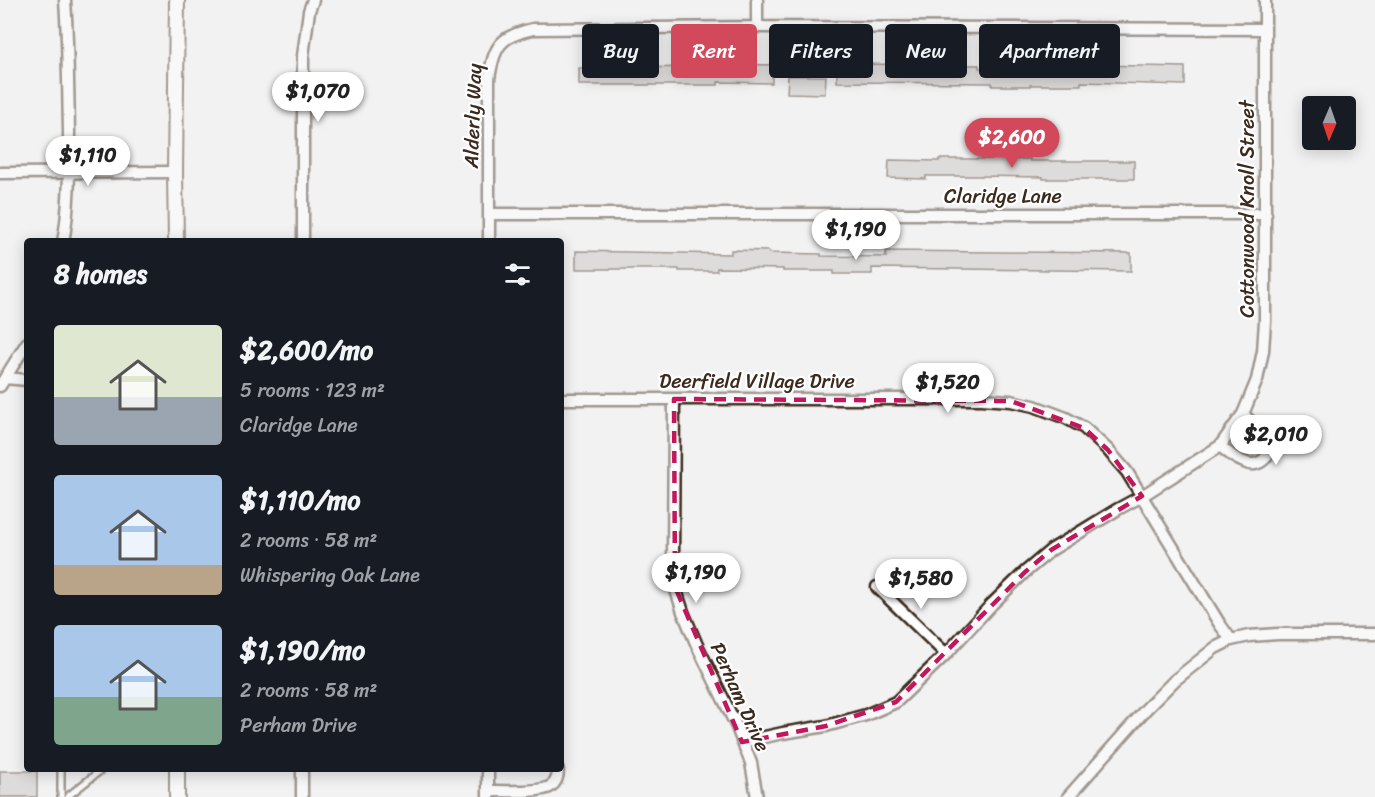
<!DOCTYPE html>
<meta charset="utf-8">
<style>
body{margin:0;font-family:Sriracha,sans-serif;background:#20242c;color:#f1f3f6;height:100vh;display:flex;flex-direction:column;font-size:22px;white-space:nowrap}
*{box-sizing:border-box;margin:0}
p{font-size:20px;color:#9ea1a6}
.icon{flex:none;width:33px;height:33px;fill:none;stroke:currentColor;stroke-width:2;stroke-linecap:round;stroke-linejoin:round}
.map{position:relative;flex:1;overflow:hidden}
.panel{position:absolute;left:24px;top:238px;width:540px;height:534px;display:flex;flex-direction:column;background:#171b24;border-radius:6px;box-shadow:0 3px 15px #0003}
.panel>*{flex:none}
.top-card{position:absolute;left:582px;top:24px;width:570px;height:54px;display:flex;gap:12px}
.needle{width:39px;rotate:182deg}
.tools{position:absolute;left:1302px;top:96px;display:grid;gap:12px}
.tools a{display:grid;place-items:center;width:54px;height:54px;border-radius:6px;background:#171b24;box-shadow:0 3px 15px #0003;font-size:30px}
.price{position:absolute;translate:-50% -51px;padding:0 14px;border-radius:21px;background:#fff;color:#222;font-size:20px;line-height:39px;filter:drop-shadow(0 2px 3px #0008)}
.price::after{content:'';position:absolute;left:50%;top:36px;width:18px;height:14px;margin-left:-9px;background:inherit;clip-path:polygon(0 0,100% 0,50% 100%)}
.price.current{background:#d1495b;color:#fff}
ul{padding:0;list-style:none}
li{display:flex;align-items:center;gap:18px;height:150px;padding:0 30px}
li span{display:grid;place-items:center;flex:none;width:168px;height:120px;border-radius:6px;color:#555}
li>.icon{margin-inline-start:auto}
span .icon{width:72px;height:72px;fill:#fffc;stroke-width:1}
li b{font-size:26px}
h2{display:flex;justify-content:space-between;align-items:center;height:72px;padding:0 30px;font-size:26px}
.tag{padding:0 21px;border-radius:6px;background:#171b24;box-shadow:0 3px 15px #0003;font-size:21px;line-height:54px}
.tag.current{background:#d1495b;color:#fff}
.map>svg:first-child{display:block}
.building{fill:#c6c0bd;stroke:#3b2a1e;stroke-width:1.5}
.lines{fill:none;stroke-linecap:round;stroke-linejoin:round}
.service-casing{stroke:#3b2a1e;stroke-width:10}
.minor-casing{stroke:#3b2a1e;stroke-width:15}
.tertiary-casing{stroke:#3b2a1e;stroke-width:18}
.service{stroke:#fff;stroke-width:5}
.minor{stroke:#fff;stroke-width:10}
.tertiary{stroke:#fff;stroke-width:14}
.marked{fill:none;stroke:#c2185b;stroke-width:4.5;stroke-dasharray:12 8;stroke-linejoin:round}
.labels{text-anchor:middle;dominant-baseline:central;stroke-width:4.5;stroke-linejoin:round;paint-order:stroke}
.street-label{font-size:20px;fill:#3b2a1e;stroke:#fff}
</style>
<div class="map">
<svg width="1375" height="797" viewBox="0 0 1375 797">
<rect width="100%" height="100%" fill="#f3f2f2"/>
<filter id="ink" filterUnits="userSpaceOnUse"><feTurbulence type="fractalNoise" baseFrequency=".0167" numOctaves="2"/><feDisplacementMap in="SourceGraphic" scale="12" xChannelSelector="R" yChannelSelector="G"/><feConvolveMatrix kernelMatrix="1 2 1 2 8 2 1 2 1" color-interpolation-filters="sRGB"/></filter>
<g filter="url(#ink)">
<path class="building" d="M 734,64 L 772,65 L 772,83 L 718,82 L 718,85 L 579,85 L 579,68 L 734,67 Z
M 837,64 L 979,65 L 979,68 L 1043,69 L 1043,67 L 1095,68 L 1095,65 L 1185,67 L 1185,85 L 1081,82 L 1081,85 L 1030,85 L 1030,86 L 992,86 L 992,83 L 837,82 Z
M 788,76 L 826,76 L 825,94 L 787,93 Z
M 939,159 L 1030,159 L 1030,161 L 1134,161 L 1134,179 L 1043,179 L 1043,177 L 977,176 L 926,176 L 926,179 L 888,178 L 889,160 L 939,161 Z
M 731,250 L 769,251 L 769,253 L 821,254 L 821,256 L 886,257 L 886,251 L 1131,253 L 1131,271 L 872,268 L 872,274 L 834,274 L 834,271 L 783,271 L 783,269 L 717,268 L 717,271 L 679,271 L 679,269 L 576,269 L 576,251 L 731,254 Z
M 0,771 L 37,771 L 37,797 L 0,797 Z"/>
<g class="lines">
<defs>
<path id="service" d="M 61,797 L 61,770
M 67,797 L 101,770"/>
<path id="minor" d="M 757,0 L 757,27
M 0,173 L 175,172
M 489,214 L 1266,214
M 63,242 C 70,205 69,167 69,130 C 68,87 68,43 65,0
M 303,242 L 303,56 L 309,11 L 313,0
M 489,242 L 489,79 C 494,46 500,36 533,29 L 757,27 L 1265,29
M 5,378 L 27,380
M 0,386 L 27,343
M 561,399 L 981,399 L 1011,401 L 1034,406 L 1066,418 L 1084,428 L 1108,450 L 1127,472 L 1219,623 L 1231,640
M 674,399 L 673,561 L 675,587 L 683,612 L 696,643 L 736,725 L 751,763 L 757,797
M 1220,446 C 1227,452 1235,459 1244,462 C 1250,465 1256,465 1262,461 C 1281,447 1253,424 1243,414
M 877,587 L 946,654
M 742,742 L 783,733 L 826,726 L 866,715 L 896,702 L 946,654 L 992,604 L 1025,572 L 1051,550 L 1118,509 L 1142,496 L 1220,446 L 1243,414 L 1257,380 L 1263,351 L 1265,321 L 1265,0
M 302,770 L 302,797
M 488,791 C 501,791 542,793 551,786 C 557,782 558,776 558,770
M 488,797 L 488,770
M 1068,797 L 1147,708 L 1175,680 L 1215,648 L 1231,640 L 1249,636 L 1278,634 L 1375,634"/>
<path id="tertiary" d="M 176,242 L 175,172 L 177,0
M 177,770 L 177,797"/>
</defs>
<use href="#service" class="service-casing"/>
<use href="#minor" class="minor-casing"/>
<use href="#tertiary" class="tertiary-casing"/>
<use href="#service" class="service"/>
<use href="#minor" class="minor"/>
<use href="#tertiary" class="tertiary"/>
</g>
</g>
<path d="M0 0H1375V797H0ZM 674,399 L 1011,401 L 1084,428 L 1108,450 L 1142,496 L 1051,550 L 1025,572 L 896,702 L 826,726 L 742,742 L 675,587 Z" fill="#f3f2f2" fill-opacity=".55" fill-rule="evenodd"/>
<path class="marked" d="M 674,399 L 1011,401 L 1084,428 L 1108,450 L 1142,496 L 1051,550 L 1025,572 L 896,702 L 826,726 L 742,742 L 675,587 Z"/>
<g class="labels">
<g class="street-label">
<text transform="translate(473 116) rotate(-88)">Alderly Way</text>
<text x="1003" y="196">Claridge Lane</text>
<text transform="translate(1247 209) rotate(-90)">Cottonwood Knoll Street</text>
<text x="757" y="381">Deerfield Village Drive</text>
<text transform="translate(740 697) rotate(66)">Perham Drive</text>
</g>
</g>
</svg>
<div class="tools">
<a><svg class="needle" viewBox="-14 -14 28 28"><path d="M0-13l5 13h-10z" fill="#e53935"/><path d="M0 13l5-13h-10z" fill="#9ea1a6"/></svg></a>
</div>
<b class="price" style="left:318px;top:123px">$1,070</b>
<b class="price current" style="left:1012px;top:169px">$2,600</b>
<b class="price" style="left:88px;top:187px">$1,110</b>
<b class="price" style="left:856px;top:261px">$1,190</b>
<b class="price" style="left:948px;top:414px">$1,520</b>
<b class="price" style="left:1276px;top:466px">$2,010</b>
<b class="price" style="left:696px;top:604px">$1,190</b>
<b class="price" style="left:921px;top:610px">$1,580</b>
<div class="top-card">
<a class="tag">Buy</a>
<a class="tag current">Rent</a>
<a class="tag">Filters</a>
<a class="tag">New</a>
<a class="tag">Apartment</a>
</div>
<section class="panel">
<h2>8 homes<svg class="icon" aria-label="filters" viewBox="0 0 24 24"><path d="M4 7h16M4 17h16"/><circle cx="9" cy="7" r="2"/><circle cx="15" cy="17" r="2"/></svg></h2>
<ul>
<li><span style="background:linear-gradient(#dfe7d0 60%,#9aa5b1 0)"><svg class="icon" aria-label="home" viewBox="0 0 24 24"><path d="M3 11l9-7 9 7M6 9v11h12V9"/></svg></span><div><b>$2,600/mo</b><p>5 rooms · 123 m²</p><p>Claridge Lane</p></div></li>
<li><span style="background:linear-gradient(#a9c7e8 75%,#b9a48a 0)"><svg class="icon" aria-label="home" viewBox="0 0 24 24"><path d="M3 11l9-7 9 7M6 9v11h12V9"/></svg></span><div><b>$1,110/mo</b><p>2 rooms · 58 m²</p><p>Whispering Oak Lane</p></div></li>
<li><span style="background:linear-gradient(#a9c7e8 60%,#7fa58c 0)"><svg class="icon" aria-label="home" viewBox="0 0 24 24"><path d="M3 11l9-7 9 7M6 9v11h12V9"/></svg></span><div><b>$1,190/mo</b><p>2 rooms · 58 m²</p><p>Perham Drive</p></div></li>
</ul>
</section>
</div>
